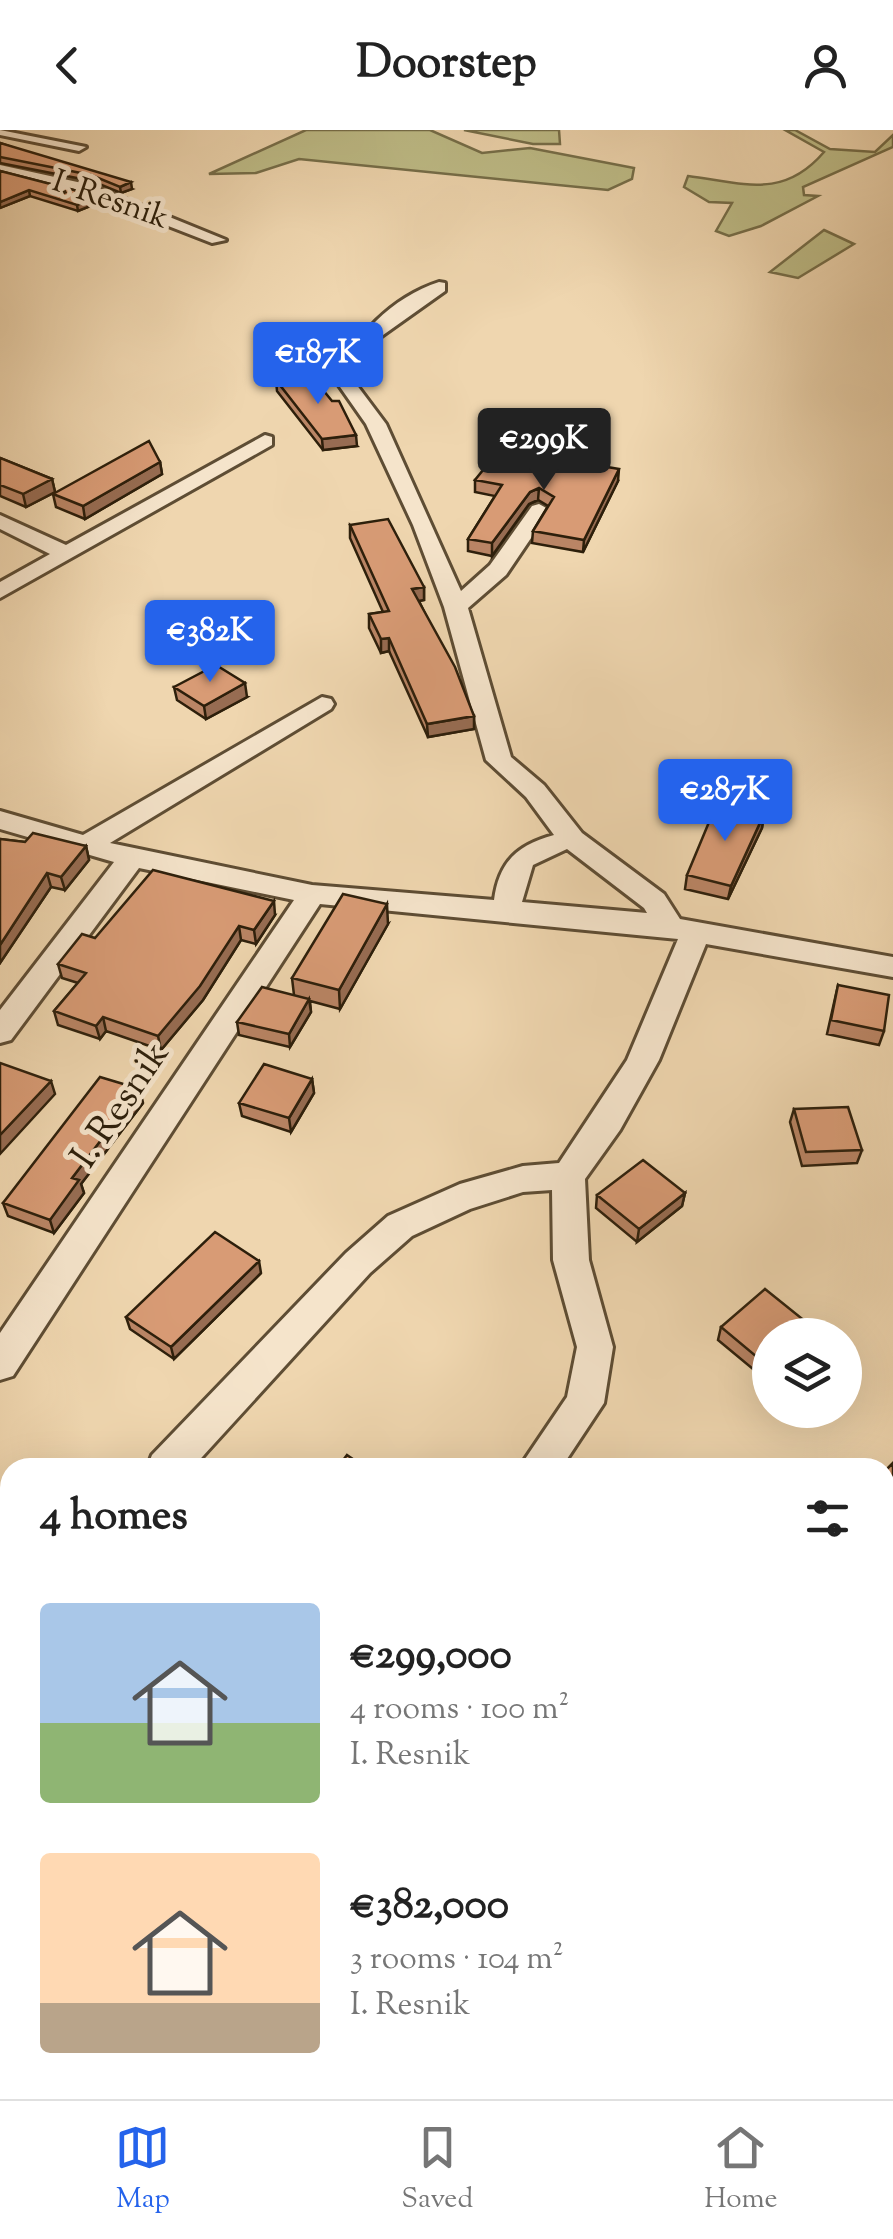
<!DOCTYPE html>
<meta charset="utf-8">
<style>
body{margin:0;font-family:"Sorts Mill Goudy",serif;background:#f6f6f6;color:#222;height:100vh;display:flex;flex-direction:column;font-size:38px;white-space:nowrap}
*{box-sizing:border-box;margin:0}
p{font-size:32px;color:#767676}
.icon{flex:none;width:55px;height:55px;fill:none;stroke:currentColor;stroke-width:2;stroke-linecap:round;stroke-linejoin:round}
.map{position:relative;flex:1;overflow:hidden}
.sheet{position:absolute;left:0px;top:1328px;width:895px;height:642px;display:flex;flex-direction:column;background:#fff;border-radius:30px 30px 0 0;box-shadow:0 10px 40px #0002}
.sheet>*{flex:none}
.tools{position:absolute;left:752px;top:1188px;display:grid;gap:20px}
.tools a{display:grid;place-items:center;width:110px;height:110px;border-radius:50%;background:#fff;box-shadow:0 10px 40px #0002;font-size:50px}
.price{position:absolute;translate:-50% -85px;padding:0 22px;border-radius:10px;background:#2563eb;color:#fff;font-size:32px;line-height:65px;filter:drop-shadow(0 2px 5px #0008)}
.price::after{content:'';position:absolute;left:50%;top:60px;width:30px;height:22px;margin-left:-15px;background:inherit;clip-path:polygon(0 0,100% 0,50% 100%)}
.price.on{background:#222;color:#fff}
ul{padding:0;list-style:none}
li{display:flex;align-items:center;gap:30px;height:250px;padding:0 40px}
li span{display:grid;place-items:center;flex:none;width:280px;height:200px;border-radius:10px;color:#555}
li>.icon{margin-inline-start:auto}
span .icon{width:120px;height:120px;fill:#fffc;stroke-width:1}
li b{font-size:42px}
h2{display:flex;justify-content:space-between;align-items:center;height:120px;padding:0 40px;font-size:42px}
header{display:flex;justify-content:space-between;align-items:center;height:130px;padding:0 40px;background:#fff;font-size:45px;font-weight:700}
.dock{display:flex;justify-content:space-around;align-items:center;height:140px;border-top:2px solid #e0e0e0;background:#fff;font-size:28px;color:#767676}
.dock a{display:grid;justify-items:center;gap:5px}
.dock .on{color:#2563eb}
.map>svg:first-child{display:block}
.green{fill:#bebc87;stroke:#766e49;stroke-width:2.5}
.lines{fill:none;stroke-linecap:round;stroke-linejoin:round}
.minor-casing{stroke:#5e4d34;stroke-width:6}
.minor{fill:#f5e4cb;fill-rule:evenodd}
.wall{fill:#ba8565;stroke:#2d1f0b;stroke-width:2.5}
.shaded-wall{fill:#976c52;stroke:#2d1f0b;stroke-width:2.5}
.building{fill:#d89b75;stroke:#2d1f0b;stroke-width:2.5}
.labels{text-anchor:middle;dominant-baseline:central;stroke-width:10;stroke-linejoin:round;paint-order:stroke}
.far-street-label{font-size:32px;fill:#2d1f0b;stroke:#f5e4cb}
.street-label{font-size:38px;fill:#2d1f0b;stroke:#f5e4cb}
</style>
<header><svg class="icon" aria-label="back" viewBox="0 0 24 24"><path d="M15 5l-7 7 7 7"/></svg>Doorstep<svg class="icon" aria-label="person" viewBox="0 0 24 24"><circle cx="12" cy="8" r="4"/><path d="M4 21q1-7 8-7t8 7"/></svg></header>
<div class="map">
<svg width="893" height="1969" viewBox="0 0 893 1969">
<rect width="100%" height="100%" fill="#efd6af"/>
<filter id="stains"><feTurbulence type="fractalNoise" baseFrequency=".002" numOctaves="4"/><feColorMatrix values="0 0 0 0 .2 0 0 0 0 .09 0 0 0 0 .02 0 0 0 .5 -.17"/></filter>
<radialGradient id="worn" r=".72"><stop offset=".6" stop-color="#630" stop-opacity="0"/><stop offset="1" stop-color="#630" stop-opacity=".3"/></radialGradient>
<path class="green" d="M 306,0 L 430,0 L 482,23 L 530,18 L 634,38 L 632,49 L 608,60 L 299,29 L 256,43 L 209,44 Z
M 464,0 L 559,0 L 560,14 L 533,14 Z
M 785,0 L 795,0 L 830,19 L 875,22 L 893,5 L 893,17 L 803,57 L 804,65 L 818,66 L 761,96 L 729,106 L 716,101 L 732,73 L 709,72 L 684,57 L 688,46 C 743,53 783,70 824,22 Z
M 824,100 L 854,114 L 798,148 L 770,142 Z"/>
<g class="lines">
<defs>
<path id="minor" d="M 0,0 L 86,17 L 79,21 L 0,5 Z
M 0,35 L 91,55 L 226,110 L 212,113 L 81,62 L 0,43 Z
M 439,152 L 445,153 L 445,161 L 376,210 L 356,254 L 386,294 L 461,461 L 490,435 L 532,376 L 539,374 L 550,380 L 506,445 L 468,478 L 511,627 L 544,655 L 582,703 L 664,764 L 680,789 L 893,827 L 893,847 L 706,814 L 659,930 L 620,1000 L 585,1049 L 589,1130 L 613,1217 L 604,1273 L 561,1338 L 519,1338 L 567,1267 L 577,1217 L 553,1130 L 552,1060 L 523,1062 L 470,1079 L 412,1106 L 370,1143 L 192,1338 L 147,1338 L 152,1325 L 346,1123 L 388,1086 L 460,1054 L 523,1036 L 559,1033 L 627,930 L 678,809 L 320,774 L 13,1246 L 0,1250 L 0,1203 L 294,770 L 139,738 L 11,910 L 0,913 L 0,880 L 114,732 L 0,699 L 0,681 L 83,705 L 322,567 L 331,569 L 334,574 L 331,579 L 110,713 L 312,755 L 494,770 C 499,731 518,715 554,705 L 526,667 L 486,630 L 444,477 L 413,395 L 366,294 L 338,254 C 351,207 393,167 439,152 ZM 567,719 L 644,778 L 647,783 L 522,772 L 533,735 Z
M 265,305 L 272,307 L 272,315 L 0,468 L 0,452 L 50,424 L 0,399 L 0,385 L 66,415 Z
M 10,1483 L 10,1532 L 0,1536 L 0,1487 Z
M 893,1807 L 893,1860 L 885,1863 L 885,1810 Z
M 48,1960 L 101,1960 L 98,1969 L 45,1969 Z
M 738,1960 L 794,1960 L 791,1969 L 735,1969 Z"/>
</defs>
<use href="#minor" class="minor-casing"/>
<use href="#minor" class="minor"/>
</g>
<path class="wall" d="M 0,13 L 132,59 L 121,63 L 92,51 L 0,33 Z
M 0,41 L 97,66 L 98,73 L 78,81 L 30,66 L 0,78 Z
M 276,250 L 357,316 L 323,320 L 277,261 Z
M 0,328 L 52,349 L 55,362 L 26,377 L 0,366 Z
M 160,332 L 162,344 L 85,389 L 56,377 L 53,364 Z
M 475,350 L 618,351 L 583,422 L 532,413 L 533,401 L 548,376 L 538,370 L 529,374 L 492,426 L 468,421 L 468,409 L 495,366 L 475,362 Z
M 350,395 L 424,457 L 424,470 L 419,471 L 474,586 L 474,599 L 428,607 L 389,521 L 381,523 L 369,498 L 369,484 L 383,482 L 350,408 Z
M 174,557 L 247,567 L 206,589 L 177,570 Z
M 764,684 L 762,698 L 728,769 L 685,759 L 687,745 Z
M 0,709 L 25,712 L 86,716 L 89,730 L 65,760 L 51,757 L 0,833 Z
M 275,785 L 256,814 L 241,810 L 203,870 L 161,920 L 106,901 L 100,909 L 58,895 L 54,881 L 78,853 L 62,848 L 58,834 L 95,808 Z
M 388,794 L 340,879 L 310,871 L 311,882 L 290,917 L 239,905 L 237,892 L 294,865 L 292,848 Z
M 838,855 L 884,901 L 879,915 L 827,904 Z
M 312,949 L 314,963 L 291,1002 L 242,986 L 239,973 Z
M 143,973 L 81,1054 L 84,1063 L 54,1103 L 8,1086 L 3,1073 Z
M 794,979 L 862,1020 L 857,1033 L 802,1036 L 790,992 Z
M 685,1063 L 682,1076 L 637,1112 L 596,1078 L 597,1065 Z
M 261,1143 L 174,1229 L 130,1199 L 126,1187 Z
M 721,1197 L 770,1205 L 770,1253 L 718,1210 Z
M 893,1333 L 893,1379 L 885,1372 L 885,1341 Z
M 893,1631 L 893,1646 L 887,1639 Z
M 601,1960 L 683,1960 L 672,1969 L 608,1969 Z"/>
<path class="shaded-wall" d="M 131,52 L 132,59 L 121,63 L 120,57 Z
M 29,60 L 30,66 L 0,78 L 0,72 Z
M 97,66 L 98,73 L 78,81 L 77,75 Z
M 356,305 L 357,316 L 323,320 L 322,309 Z
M 160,332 L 162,344 L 85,389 L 83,376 Z
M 619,339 L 618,351 L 583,422 L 584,410 Z
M 52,349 L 55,362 L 26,377 L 23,364 Z
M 539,358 L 538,370 L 529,374 L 492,426 L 492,413 L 530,362 Z
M 424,457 L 424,470 L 413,472 L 412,459 Z
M 389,508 L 389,521 L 381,523 L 381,509 Z
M 245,553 L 247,567 L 206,589 L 204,576 Z
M 474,586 L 474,599 L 428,607 L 427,594 Z
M 764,684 L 762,698 L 728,769 L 731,756 Z
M 86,716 L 89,730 L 65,760 L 61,747 Z
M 47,743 L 51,757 L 0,833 L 0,815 Z
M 274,771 L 275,785 L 256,814 L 254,800 Z
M 387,774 L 388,794 L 340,879 L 339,860 Z
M 239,796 L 241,810 L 203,870 L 161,920 L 158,906 Z
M 309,869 L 311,882 L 290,917 L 289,904 Z
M 103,887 L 106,901 L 100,909 L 96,896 Z
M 312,949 L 314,963 L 291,1002 L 289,988 Z
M 51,951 L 55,964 L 0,1024 L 0,1005 Z
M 140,959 L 143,973 L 81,1054 L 84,1063 L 54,1103 L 50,1090 L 72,1048 Z
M 685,1063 L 682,1076 L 637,1112 L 639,1099 Z
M 259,1131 L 261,1143 L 174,1229 L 171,1217 Z
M 10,1628 L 10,1644 L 0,1655 L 0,1639 Z
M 191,1960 L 198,1960 L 192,1969 L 184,1969 Z"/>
<path class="building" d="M 0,13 L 131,52 L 120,57 L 91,45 L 0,27 Z
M 0,41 L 97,66 L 77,75 L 29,60 L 0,72 Z
M 310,244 L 332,271 L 339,271 L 356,305 L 322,309 L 276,250 Z
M 149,311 L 160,332 L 83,376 L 53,364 Z
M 500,319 L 619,339 L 584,410 L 533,401 L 554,367 L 539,358 L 530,362 L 492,413 L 468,409 L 502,355 L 475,350 Z
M 0,328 L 52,349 L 23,364 L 0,355 Z
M 388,389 L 424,457 L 412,459 L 455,537 L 474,586 L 427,594 L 389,508 L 381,509 L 369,484 L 389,481 L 350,395 Z
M 216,535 L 245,553 L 204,576 L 174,557 Z
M 717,673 L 764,684 L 731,756 L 687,745 Z
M 33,703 L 86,716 L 61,747 L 47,743 L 0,815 L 0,709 L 25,712 Z
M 153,740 L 274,771 L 254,800 L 239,796 L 200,856 L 158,906 L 103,887 L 96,896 L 54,881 L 86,843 L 58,834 L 82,804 L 95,808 Z
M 343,764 L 387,774 L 339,860 L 292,848 Z
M 838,855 L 889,865 L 884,901 L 831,890 Z
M 262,857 L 309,869 L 289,904 L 237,892 Z
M 0,933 L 51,951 L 0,1005 Z
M 264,934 L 312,949 L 289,988 L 239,973 Z
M 100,947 L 140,959 L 72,1048 L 79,1050 L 50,1090 L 3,1073 Z
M 848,977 L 862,1020 L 806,1022 L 794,979 Z
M 643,1030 L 685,1063 L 639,1099 L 597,1065 Z
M 215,1102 L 259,1131 L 171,1217 L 126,1187 Z
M 765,1159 L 821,1204 L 770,1205 L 770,1238 L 721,1197 Z
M 347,1325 L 366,1338 L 337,1338 Z
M 893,1333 L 893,1356 L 885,1349 L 885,1341 Z
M 0,1549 L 10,1558 L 10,1628 L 0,1639 Z
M 97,1960 L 191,1960 L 184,1969 L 82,1969 L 94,1968 Z
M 536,1960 L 544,1960 L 549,1969 L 523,1969 Z
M 609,1960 L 682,1960 L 671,1969 L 616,1969 Z"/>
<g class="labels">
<g class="far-street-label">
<text transform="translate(110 71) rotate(19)">I. Resnik</text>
</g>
<g class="street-label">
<text transform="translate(122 976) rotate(-56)">I. Resnik</text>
</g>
</g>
<rect width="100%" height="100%" filter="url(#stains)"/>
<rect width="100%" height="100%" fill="url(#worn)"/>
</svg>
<div class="tools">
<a><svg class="icon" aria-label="layers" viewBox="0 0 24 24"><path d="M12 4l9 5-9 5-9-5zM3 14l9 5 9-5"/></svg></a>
</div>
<b class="price" style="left:318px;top:277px">€187K</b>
<b class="price on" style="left:544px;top:363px">€299K</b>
<b class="price" style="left:210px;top:555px">€382K</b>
<b class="price" style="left:725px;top:714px">€287K</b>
<section class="sheet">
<h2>4 homes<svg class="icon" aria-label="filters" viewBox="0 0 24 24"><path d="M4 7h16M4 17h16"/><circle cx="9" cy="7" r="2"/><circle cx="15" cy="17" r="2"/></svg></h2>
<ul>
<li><span style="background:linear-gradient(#a9c7e8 60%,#8fb573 0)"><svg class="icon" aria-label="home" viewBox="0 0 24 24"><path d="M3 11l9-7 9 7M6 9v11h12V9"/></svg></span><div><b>€299,000</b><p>4 rooms · 100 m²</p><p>I. Resnik</p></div></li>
<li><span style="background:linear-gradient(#ffd9b3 75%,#b9a48a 0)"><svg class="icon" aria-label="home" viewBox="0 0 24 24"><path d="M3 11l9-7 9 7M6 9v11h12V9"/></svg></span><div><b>€382,000</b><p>3 rooms · 104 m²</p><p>I. Resnik</p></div></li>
</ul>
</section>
</div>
<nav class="dock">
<a class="on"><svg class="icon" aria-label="map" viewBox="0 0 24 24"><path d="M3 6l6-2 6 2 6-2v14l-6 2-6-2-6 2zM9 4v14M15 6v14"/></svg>Map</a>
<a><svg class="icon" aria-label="saved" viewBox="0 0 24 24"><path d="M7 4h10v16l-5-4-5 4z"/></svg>Saved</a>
<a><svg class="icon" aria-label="home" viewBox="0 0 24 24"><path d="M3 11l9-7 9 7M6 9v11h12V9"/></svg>Home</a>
</nav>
